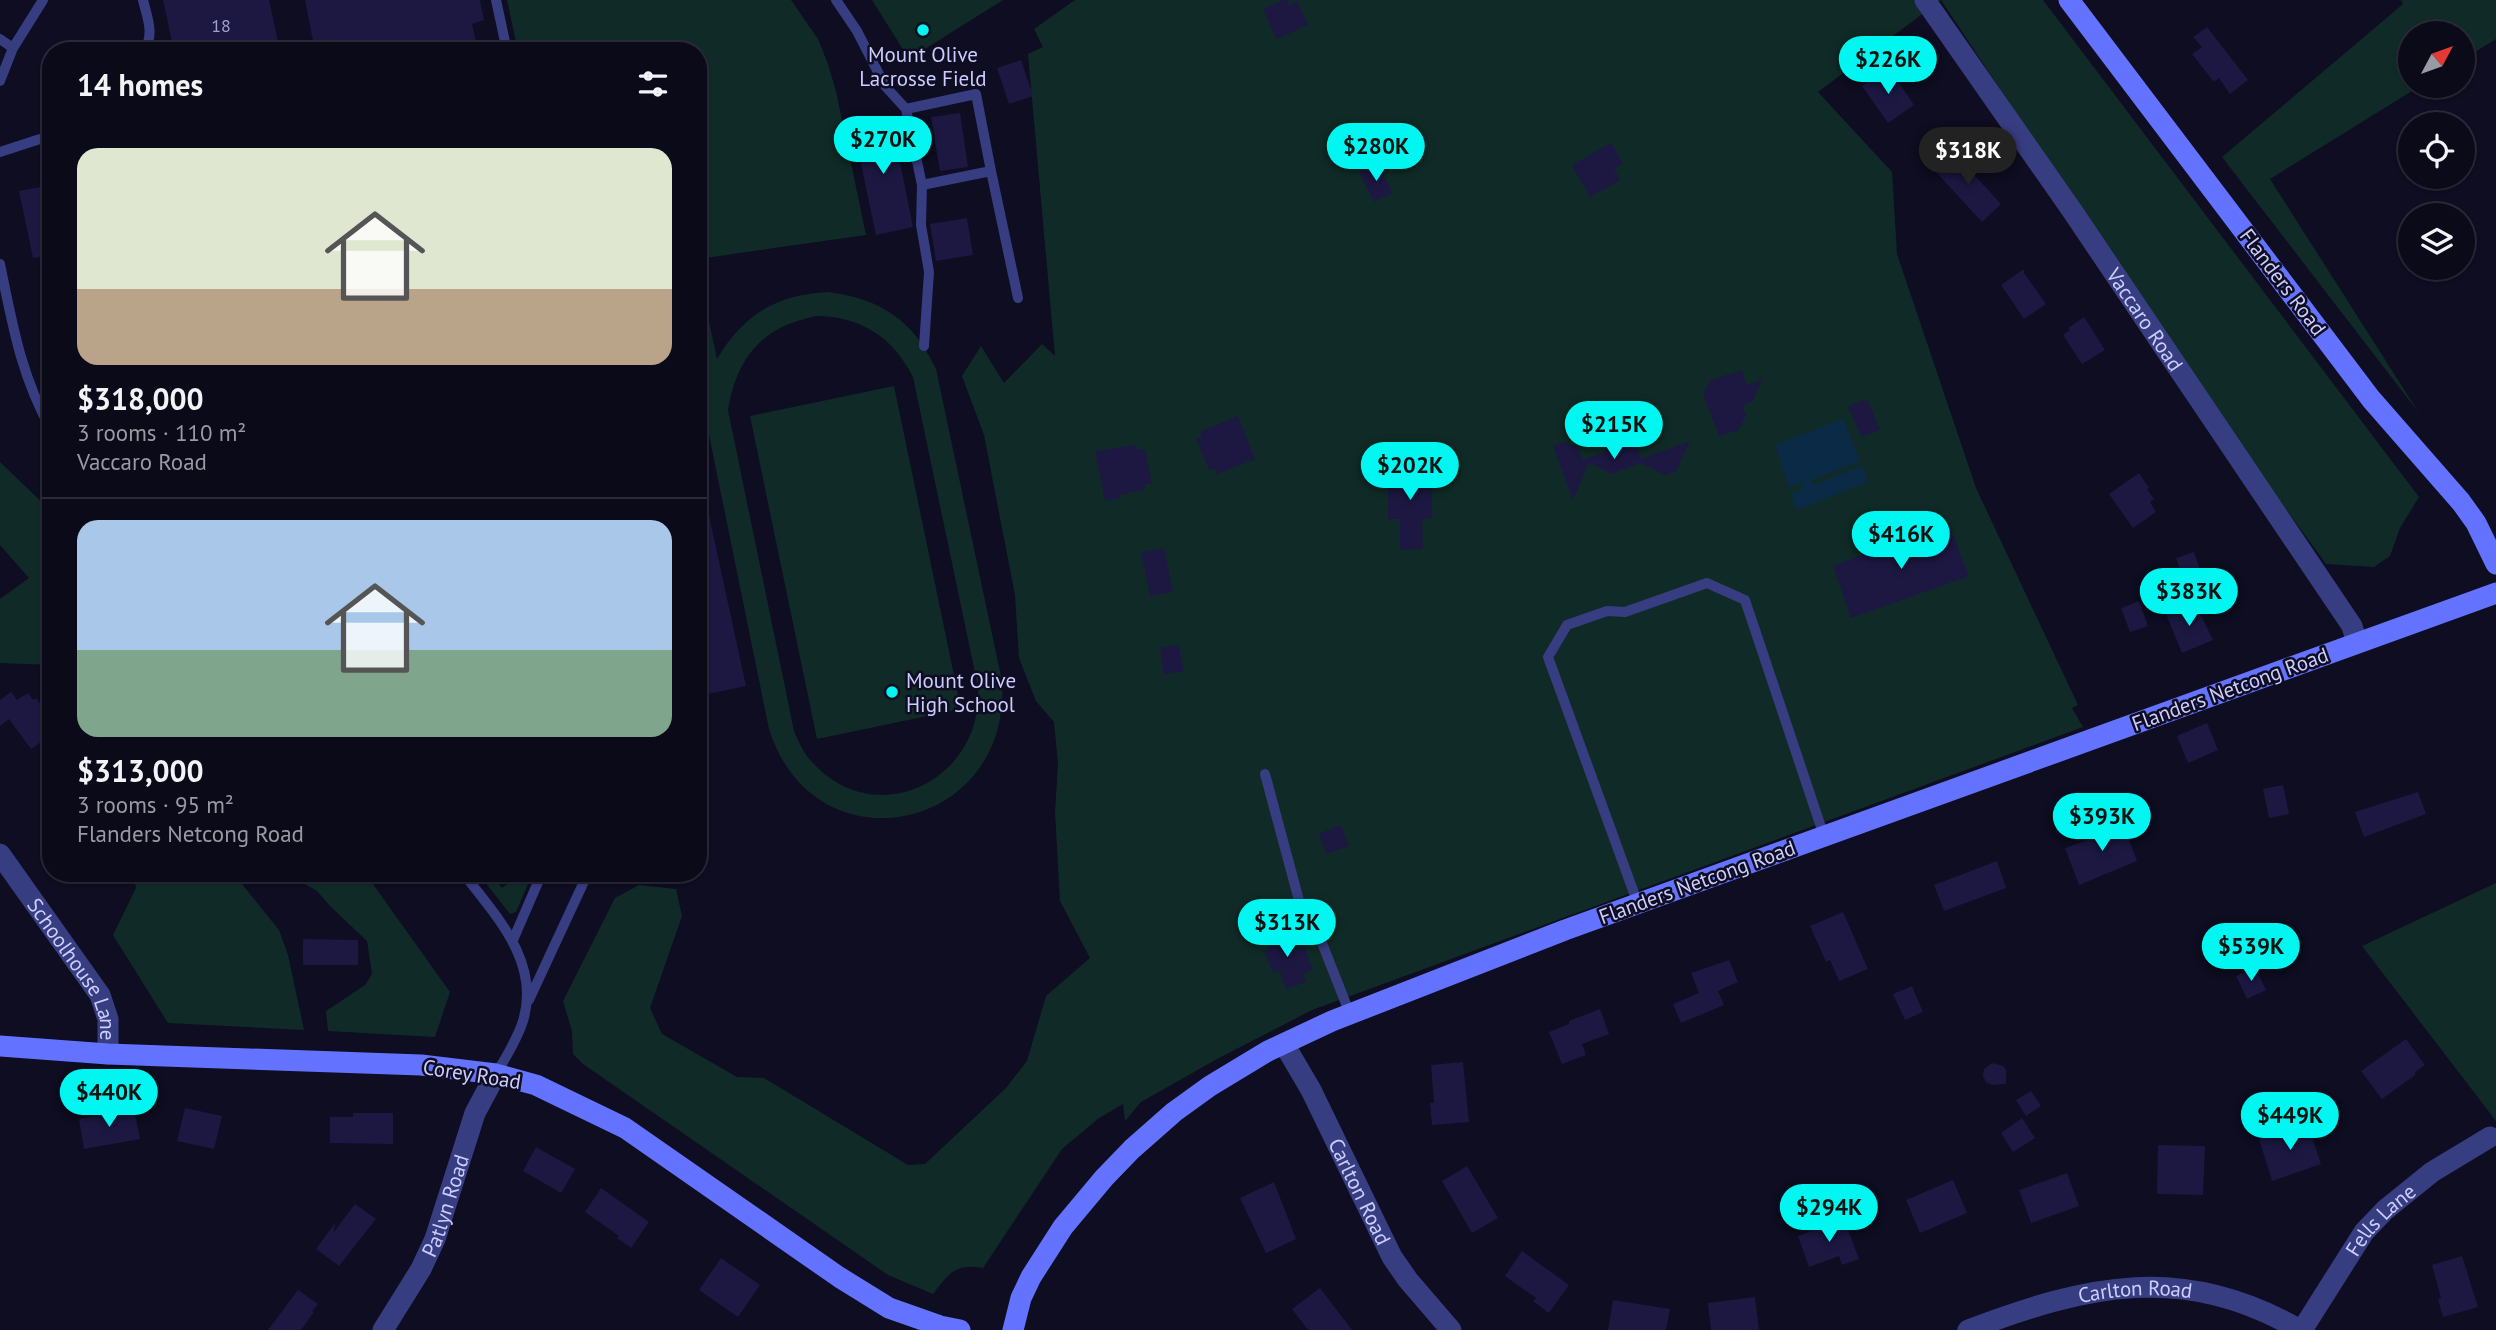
<!DOCTYPE html>
<meta charset="utf-8">
<style>
body{margin:0;font-family:"PT Sans",sans-serif;background:#131322;color:#f1f3f6;height:100vh;display:flex;flex-direction:column;font-size:26px;white-space:nowrap}
*{box-sizing:border-box;margin:0}
p{font-size:23px;color:#999aa2}
.icon{flex:none;width:38px;height:38px;fill:none;stroke:currentColor;stroke-width:2;stroke-linecap:round;stroke-linejoin:round}
.map{position:relative;flex:1;overflow:hidden}
.sheet{position:absolute;left:42px;top:42px;width:665px;height:840px;display:flex;flex-direction:column;background:#0a0a19;border-radius:28px;box-shadow:0 2px 5px #0004,0 0 0 2px #2a2b38}
.sheet>*{flex:none}
.needle{width:46px;rotate:49deg}
.tools{position:absolute;left:2398px;top:21px;display:grid;gap:14px}
.tools a{display:grid;place-items:center;width:77px;height:77px;border-radius:50%;background:#0a0a19;box-shadow:0 2px 5px #0004,0 0 0 2px #2a2b38;font-size:35px}
.price{position:absolute;translate:-50% -60px;padding:0 16px;border-radius:24px;background:#00f7f1;color:#111;font-size:23px;line-height:46px;filter:drop-shadow(0 2px 4px #0008)}
.price::after{content:'';position:absolute;left:50%;top:42px;width:21px;height:16px;margin-left:-10px;background:inherit;clip-path:polygon(0 0,100% 0,50% 100%)}
.price.current{background:#222;color:#fff}
ul{padding:0;list-style:none}
li{display:grid;align-content:center;gap:14px;height:371px;padding:0 35px}
li+li{border-top:2px solid #2a2b38}
li span{display:grid;place-items:center;height:217px;border-radius:21px;color:#555}
li>.icon{margin-inline-start:auto}
span .icon{width:126px;height:126px;fill:#fffc;stroke-width:1}
li b{font-size:30px}
h2{display:flex;justify-content:space-between;align-items:center;height:84px;padding:0 35px;font-size:30px}
.map>svg:first-child{display:block}
.green{fill:#102b27;fill-rule:evenodd}
.water{fill:#0b2a46}
.building{fill:#1c1842}
.lines{fill:none;stroke-linecap:round;stroke-linejoin:round}
.lane{stroke:#373d81;stroke-width:10}
.street{stroke:#373d81;stroke-width:21}
.secondary{stroke:#6373ff;stroke-width:21}
.poi-dot{fill:#00f7f1;stroke:#0e0d21;stroke-width:2.5}
.labels{text-anchor:middle;dominant-baseline:central;stroke-width:5;stroke-linejoin:round;paint-order:stroke}
.number-label{font-size:18px;fill:#a0a0d0}
.poi-label{font-size:21px;fill:#cccdff;stroke:#0e0d21}
.street-label{font-size:21px;fill:#cccdff;stroke:#0e0d21}
</style>
<div class="map">
<svg width="2496" height="1330" viewBox="0 0 2496 1330">
<rect width="100%" height="100%" fill="#0e0d21"/>
<path class="green" d="M 507,0 L 791,0 L 818,39 L 828,64 L 836,91 L 866,235 L 698,259 L 698,51 L 518,51 Z
M 872,0 L 1003,0 L 909,59 Z
M 1075,0 L 2043,0 L 2419,497 L 2400,528 L 2390,556 L 2374,567 L 2326,564 L 2205,398 L 1941,0 L 1818,92 L 1892,172 L 1897,254 L 1976,488 L 2078,705 L 2072,708 L 2083,727 L 1312,1010 L 1217,1059 L 1141,1102 L 1125,1121 L 1123,1104 L 1099,1118 L 1062,1149 L 983,1268 C 956,1263 949,1273 933,1294 L 888,1275 L 583,1064 L 573,1054 L 572,1031 L 563,1001 L 615,898 L 639,885 L 676,889 L 682,916 L 650,1008 L 662,1034 L 737,1077 L 764,1078 L 908,1165 L 925,1164 L 1006,1088 L 1027,1061 L 1046,996 L 1090,958 L 1060,901 L 1055,812 L 1058,764 L 1054,722 L 1036,701 L 1019,658 L 1015,595 L 984,435 L 962,376 L 981,346 L 1004,383 L 1042,344 L 1055,356 L 1028,54 L 1043,47 L 1034,29 Z
M 2401,0 L 2496,0 L 2496,39 L 2462,60 L 2462,33 L 2410,33 L 2410,86 L 2420,86 L 2270,179 L 2419,413 L 2222,157 L 2403,4 Z
M 828,292 C 881,299 913,320 936,369 L 1002,681 C 1012,832 814,873 769,729 L 698,381 L 698,314 L 707,312 L 717,359 C 744,314 776,295 828,292 ZM 816,316 C 860,316 893,337 913,377 L 978,687 C 984,779 877,833 813,763 C 804,754 799,743 794,731 L 728,410 C 737,357 762,327 816,316 Z
M 894,386 L 961,709 L 817,739 L 750,416 Z
M 0,462 L 51,511 L 51,665 L 0,663 L 0,599 L 29,578 L 0,545 Z
M 133,873 L 233,873 L 279,930 L 288,955 L 304,1030 L 168,1023 L 113,935 L 136,888 Z
M 293,873 L 365,873 L 450,992 L 435,1037 L 328,1031 L 326,1011 L 365,985 L 372,974 L 367,941 L 331,907 L 317,891 L 298,880 Z
M 478,873 L 491,873 L 502,888 L 513,879 L 526,882 L 528,884 L 516,912 L 510,914 Z
M 2496,883 L 2496,1121 L 2362,946 Z"/>
<path class="water" d="M 1843,419 L 1860,461 L 1811,480 L 1813,485 L 1862,466 L 1868,482 L 1797,510 L 1790,494 L 1803,489 L 1802,483 L 1789,487 L 1775,445 Z"/>
<path class="building" d="M 163,0 L 269,0 L 280,51 L 174,51 Z
M 305,0 L 480,0 L 484,20 L 472,24 L 478,51 L 315,51 Z
M 1283,0 L 1287,0 L 1289,5 L 1297,1 L 1308,25 L 1276,39 L 1263,9 Z
M 2207,27 L 2248,80 L 2230,94 L 2219,78 L 2214,82 L 2192,54 L 2202,47 L 2193,37 Z
M 1021,60 L 1033,96 L 1009,104 L 997,68 Z
M 1885,69 L 1892,79 L 1895,77 L 1914,105 L 1888,123 L 1862,86 Z
M 960,113 L 968,167 L 940,171 L 931,117 Z
M 891,117 L 913,227 L 876,235 L 853,126 Z
M 1611,143 L 1623,164 L 1614,169 L 1620,180 L 1590,197 L 1572,165 Z
M 1957,151 L 1970,164 L 1967,167 L 2001,204 L 1982,222 L 1935,171 Z
M 1377,163 L 1393,193 L 1374,202 L 1359,172 Z
M 51,185 L 51,255 L 33,258 L 19,191 Z
M 967,218 L 973,255 L 936,261 L 930,224 Z
M 2024,269 L 2024,273 L 2046,304 L 2024,319 L 2001,285 Z
M 2084,317 L 2105,350 L 2082,364 L 2063,335 L 2070,330 L 2068,328 Z
M 1742,370 L 1746,385 L 1762,380 L 1753,401 L 1742,405 L 1746,415 L 1739,430 L 1719,436 L 1703,394 L 1711,380 Z
M 1867,399 L 1880,430 L 1861,437 L 1848,406 Z
M 1238,416 L 1255,459 L 1217,474 L 1214,468 L 1209,470 L 1196,439 L 1202,437 L 1200,432 Z
M 1635,441 L 1641,459 L 1690,441 L 1676,471 L 1665,475 L 1641,463 L 1611,474 L 1589,463 L 1573,500 L 1553,446 L 1564,442 L 1578,448 L 1582,460 Z
M 1136,445 L 1138,450 L 1145,449 L 1152,483 L 1145,484 L 1146,489 L 1120,495 L 1121,498 L 1105,501 L 1095,451 Z
M 1388,466 L 1431,466 L 1432,518 L 1422,519 L 1423,549 L 1400,550 L 1400,519 L 1388,519 Z
M 2139,473 L 2149,488 L 2147,489 L 2154,499 L 2150,502 L 2156,512 L 2133,528 L 2109,494 Z
M 705,497 L 746,686 L 698,696 L 698,498 Z
M 1948,523 L 1969,576 L 1851,618 L 1833,566 Z
M 1164,548 L 1173,592 L 1150,596 L 1141,552 Z
M 2194,552 L 2204,581 L 2187,587 L 2176,558 Z
M 2139,601 L 2148,626 L 2130,632 L 2121,608 Z
M 2195,603 L 2213,640 L 2182,653 L 2166,614 Z
M 1179,645 L 1184,671 L 1164,674 L 1160,648 Z
M 11,692 L 17,700 L 28,693 L 33,700 L 36,698 L 51,718 L 51,735 L 31,749 L 9,719 L 0,726 L 0,700 Z
M 2207,723 L 2218,750 L 2188,763 L 2177,736 Z
M 2283,785 L 2289,814 L 2269,818 L 2263,789 Z
M 2418,792 L 2426,814 L 2364,837 L 2355,812 Z
M 2121,819 L 2137,861 L 2079,885 L 2065,848 L 2102,835 L 2099,827 Z
M 1341,825 L 1349,846 L 1326,854 L 1319,834 Z
M 1997,861 L 2006,888 L 1944,911 L 1934,885 Z
M 1843,912 L 1868,969 L 1839,981 L 1830,960 L 1826,962 L 1810,926 Z
M 1285,928 L 1293,951 L 1304,947 L 1313,970 L 1303,974 L 1306,982 L 1286,989 L 1279,970 L 1273,973 L 1264,951 L 1270,949 L 1265,936 Z
M 303,939 L 358,940 L 358,965 L 303,965 Z
M 1729,960 L 1738,982 L 1718,991 L 1724,1005 L 1681,1023 L 1673,1004 L 1699,993 L 1691,973 Z
M 2255,968 L 2266,990 L 2247,999 L 2236,976 Z
M 1912,986 L 1923,1012 L 1905,1020 L 1893,994 Z
M 1600,1009 L 1609,1034 L 1582,1044 L 1586,1055 L 1562,1064 L 1549,1032 L 1569,1024 L 1569,1021 Z
M 2406,1039 L 2425,1065 L 2415,1072 L 2415,1075 L 2382,1099 L 2361,1071 Z
M 1463,1062 L 1469,1122 L 1432,1125 L 1430,1103 L 1434,1103 L 1431,1065 Z
M 1992,1063 L 2003,1066 L 2006,1070 L 2006,1084 L 1992,1085 L 1986,1082 L 1983,1076 L 1984,1069 Z
M 2031,1091 L 2041,1106 L 2026,1116 L 2016,1100 Z
M 185,1108 L 222,1116 L 214,1149 L 177,1141 Z
M 134,1109 L 140,1139 L 84,1149 L 79,1119 Z
M 353,1113 L 393,1113 L 393,1144 L 330,1143 L 330,1117 L 353,1117 Z
M 2022,1118 L 2035,1138 L 2013,1152 L 2001,1133 Z
M 2307,1122 L 2321,1164 L 2272,1181 L 2259,1139 Z
M 2158,1145 L 2205,1146 L 2203,1195 L 2157,1194 Z
M 536,1147 L 575,1169 L 561,1193 L 523,1171 Z
M 1467,1166 L 1498,1218 L 1472,1233 L 1442,1181 Z
M 2067,1173 L 2079,1206 L 2031,1223 L 2019,1190 Z
M 1953,1180 L 1967,1213 L 1920,1233 L 1906,1200 Z
M 1274,1182 L 1296,1239 L 1266,1253 L 1240,1198 Z
M 601,1188 L 649,1222 L 631,1248 L 617,1238 L 619,1236 L 585,1212 Z
M 355,1204 L 376,1219 L 339,1266 L 316,1249 L 335,1223 L 334,1232 Z
M 1844,1219 L 1859,1259 L 1842,1265 L 1839,1256 L 1809,1267 L 1798,1236 Z
M 1522,1251 L 1569,1285 L 1549,1313 L 1533,1301 L 1536,1298 L 1505,1276 Z
M 2462,1256 L 2478,1307 L 2443,1317 L 2438,1299 L 2441,1298 L 2432,1265 Z
M 721,1258 L 760,1285 L 738,1317 L 699,1290 Z
M 1320,1288 L 1352,1330 L 1308,1330 L 1292,1309 Z
M 298,1290 L 318,1304 L 312,1311 L 314,1312 L 301,1330 L 268,1330 Z
M 1755,1297 L 1759,1330 L 1711,1330 L 1708,1303 Z
M 1613,1300 L 1670,1309 L 1666,1330 L 1608,1330 Z"/>
<g class="lines">
<path class="lane" d="M 143,0 C 147,17 155,34 144,51
M 496,0 L 507,51
M 836,0 L 857,31 L 885,86 L 906,109 L 922,185 L 921,225 L 929,272 L 924,346
M 0,39 L 13,48
M 0,81 L 13,48 L 43,0
M 906,109 L 976,94 L 991,171 L 922,185
M 0,152 L 40,139 L 51,141
M 991,171 L 1018,298
M 0,264 C 12,322 21,377 51,429
M 1265,774 L 1300,904 L 1320,938 L 1350,1014
M 463,873 C 496,916 541,962 523,1021 C 517,1040 506,1057 496,1074
M 1638,904 L 1548,657 L 1567,625 L 1607,611 L 1625,612 L 1707,583 L 1745,600 L 1824,836
M 513,940 L 542,873
M 529,1000 L 588,873"/>
<g class="street">
<path id="s1" d="M 1925,0 L 2073,212 L 2352,626 L 2357,643"/>
<path id="s2" d="M 0,854 L 100,995 L 108,1019 L 108,1054"/>
<path id="s3" d="M 1284,1044 L 1311,1090 L 1392,1257 L 1408,1280 L 1451,1330"/>
<path id="s4" d="M 383,1330 L 421,1269 L 435,1239 L 475,1113 L 496,1074"/>
<path id="s5" d="M 1968,1330 C 2087,1285 2183,1262 2300,1330"/>
<path id="s6" d="M 2302,1330 L 2364,1232 L 2385,1210 L 2432,1172 L 2490,1137"/>
</g>
<path class="secondary" d="M 2069,0 L 2371,399 L 2461,502 L 2476,523 L 2496,564
M 0,1046 L 108,1054 L 421,1065 L 496,1074 L 536,1085 L 625,1128 L 839,1277 L 889,1308 L 940,1326 L 960,1330
M 1013,1330 L 1021,1298 L 1031,1277 L 1063,1227 L 1104,1178 L 1132,1149 L 1174,1112 L 1210,1086 L 1268,1051 L 1332,1021 L 1565,930 L 2496,593"/>
</g>
<g class="poi-dot">
<circle cx="923" cy="30" r="7"/>
<circle cx="892" cy="692" r="7"/>
</g>
<g class="labels">
<g class="number-label">
<text x="221" y="25">18</text>
</g>
<g class="poi-label">
<text x="923" y="54">Mount Olive<tspan x="923" dy="24">Lacrosse Field</tspan></text>
<text x="906" y="680" text-anchor="start">Mount Olive<tspan x="906" dy="24">High School</tspan></text>
</g>
<g class="street-label">
<text transform="translate(2283 282) rotate(53)">Flanders Road</text>
<text stroke="none"><textPath href="#s1" startOffset="388">Vaccaro Road</textPath></text>
<text transform="translate(2230 689) rotate(-20)">Flanders Netcong Road</text>
<text transform="translate(1697 882) rotate(-20)">Flanders Netcong Road</text>
<text stroke="none"><textPath href="#s2" startOffset="138">Schoolhouse Lane</textPath></text>
<text transform="translate(472 1074) rotate(9)">Corey Road</text>
<text stroke="none"><textPath href="#s3" startOffset="166">Carlton Road</textPath></text>
<text stroke="none"><textPath href="#s4" startOffset="140">Patlyn Road</textPath></text>
<text stroke="none"><textPath href="#s6" startOffset="136">Fells Lane</textPath></text>
<text stroke="none"><textPath href="#s5" startOffset="173">Carlton Road</textPath></text>
</g>
</g>
</svg>
<div class="tools">
<a><svg class="needle" viewBox="-14 -14 28 28"><path d="M0-13l5 13h-10z" fill="#e53935"/><path d="M0 13l5-13h-10z" fill="#999aa2"/></svg></a>
<a><svg class="icon" aria-label="locate" viewBox="0 0 24 24"><circle cx="12" cy="12" r="6"/><path d="M12 2v4M12 18v4M2 12h4M18 12h4"/></svg></a>
<a><svg class="icon" aria-label="layers" viewBox="0 0 24 24"><path d="M12 4l9 5-9 5-9-5zM3 14l9 5 9-5"/></svg></a>
</div>
<b class="price" style="left:1888px;top:96px">$226K</b>
<b class="price" style="left:883px;top:176px">$270K</b>
<b class="price" style="left:1376px;top:183px">$280K</b>
<b class="price current" style="left:1968px;top:187px">$318K</b>
<b class="price" style="left:1614px;top:461px">$215K</b>
<b class="price" style="left:1410px;top:502px">$202K</b>
<b class="price" style="left:1901px;top:571px">$416K</b>
<b class="price" style="left:2189px;top:628px">$383K</b>
<b class="price" style="left:2102px;top:853px">$393K</b>
<b class="price" style="left:1287px;top:959px">$313K</b>
<b class="price" style="left:2251px;top:983px">$539K</b>
<b class="price" style="left:109px;top:1129px">$440K</b>
<b class="price" style="left:2290px;top:1152px">$449K</b>
<b class="price" style="left:1829px;top:1244px">$294K</b>
<section class="sheet">
<h2>14 homes<svg class="icon" aria-label="filters" viewBox="0 0 24 24"><path d="M4 7h16M4 17h16"/><circle cx="9" cy="7" r="2"/><circle cx="15" cy="17" r="2"/></svg></h2>
<ul>
<li><span style="background:linear-gradient(#dfe7d0 65%,#b9a48a 0)"><svg class="icon" aria-label="home" viewBox="0 0 24 24"><path d="M3 11l9-7 9 7M6 9v11h12V9"/></svg></span><div><b>$318,000</b><p>3 rooms · 110 m²</p><p>Vaccaro Road</p></div></li>
<li><span style="background:linear-gradient(#a9c7e8 60%,#7fa58c 0)"><svg class="icon" aria-label="home" viewBox="0 0 24 24"><path d="M3 11l9-7 9 7M6 9v11h12V9"/></svg></span><div><b>$313,000</b><p>3 rooms · 95 m²</p><p>Flanders Netcong Road</p></div></li>
</ul>
</section>
</div>
